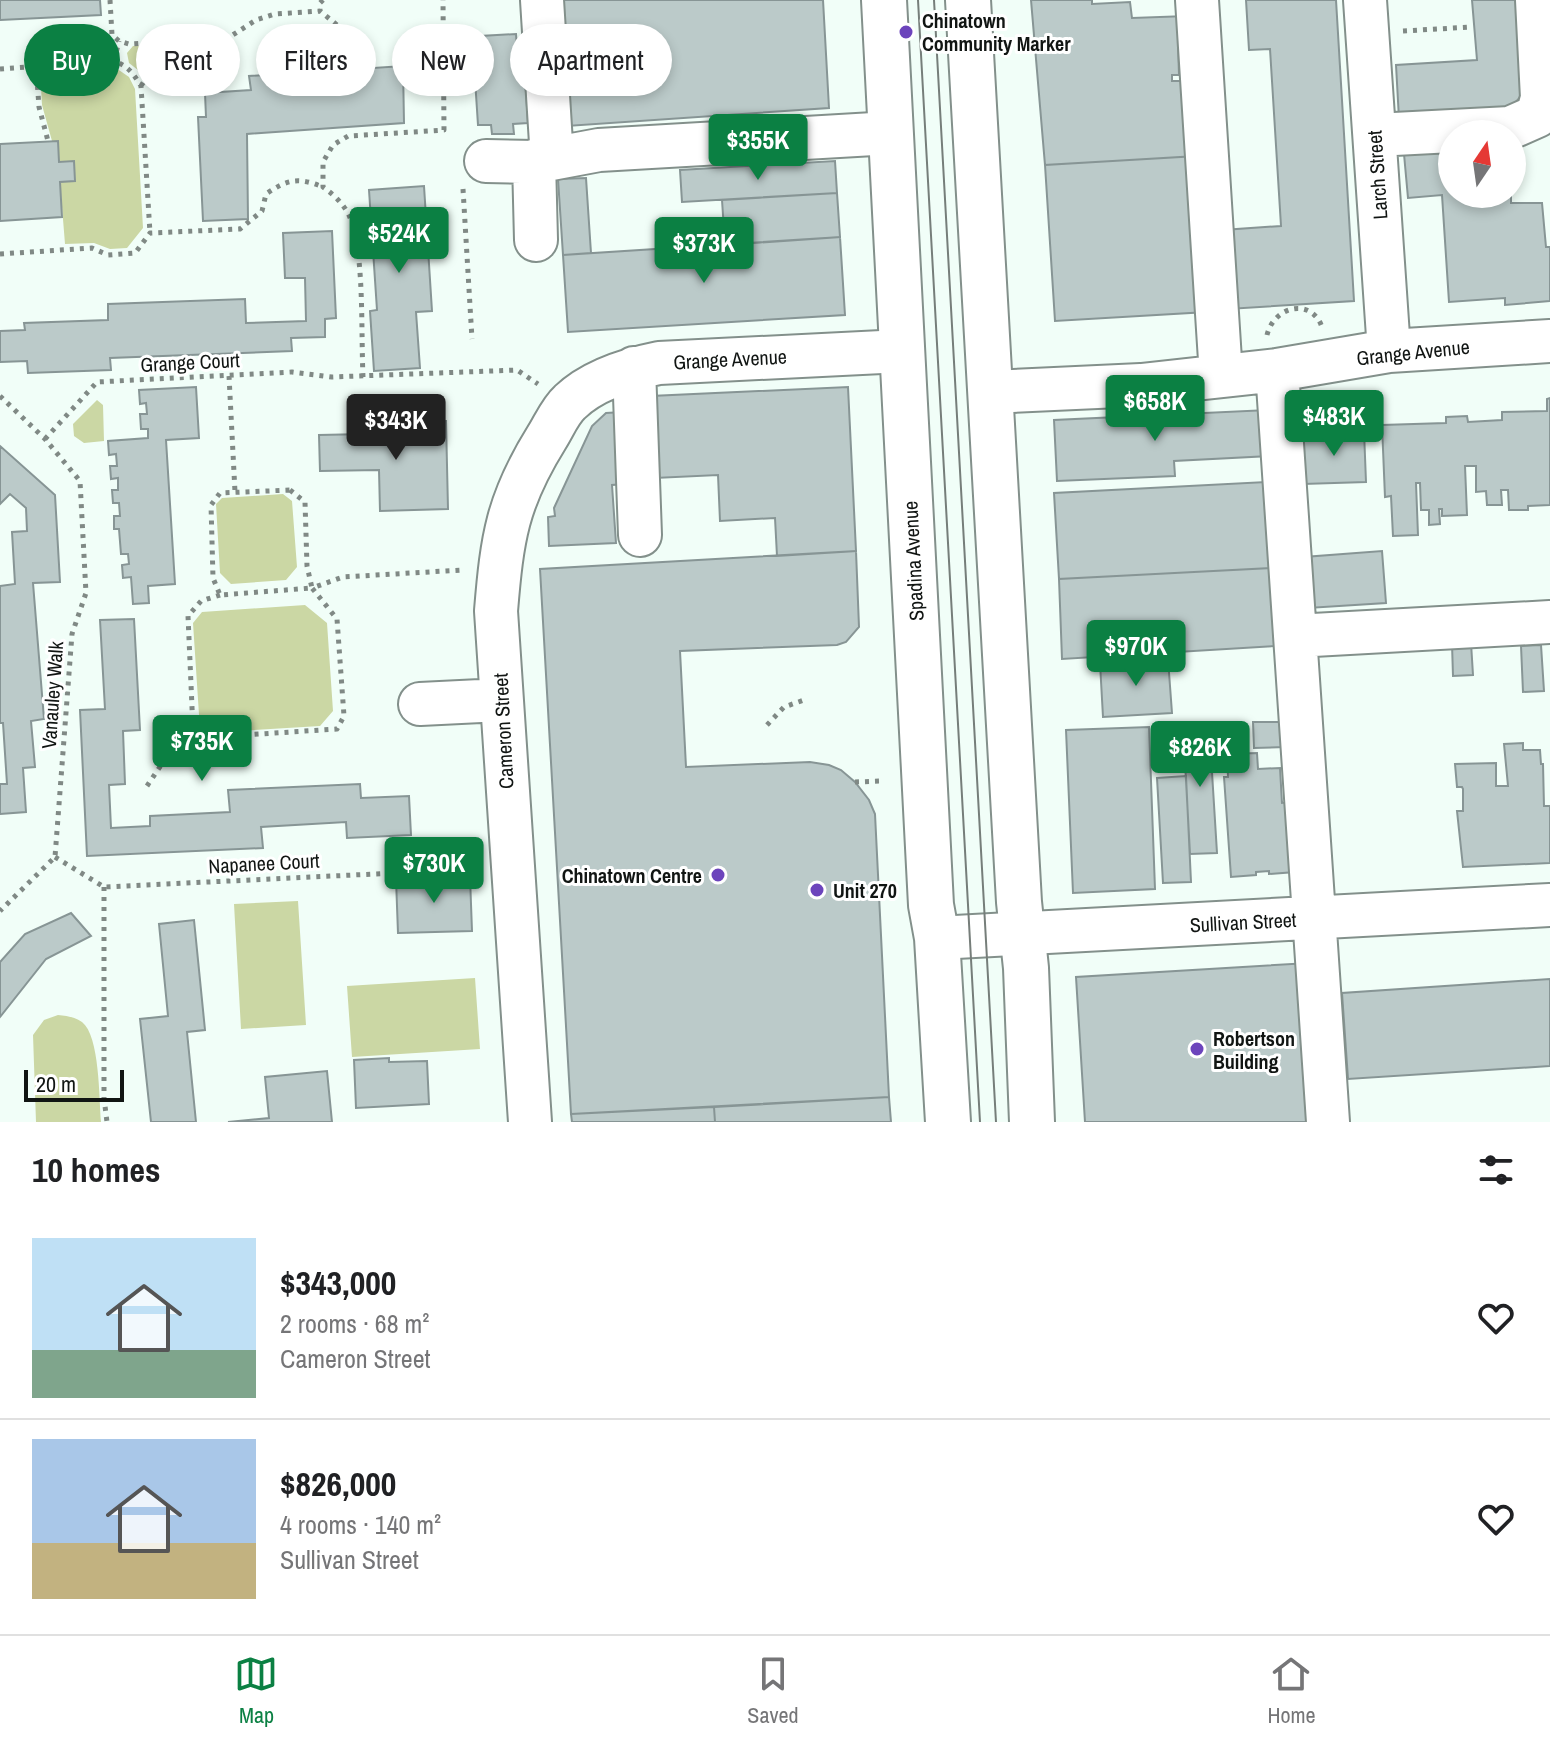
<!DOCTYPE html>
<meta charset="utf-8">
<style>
body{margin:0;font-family:"Archivo Narrow",sans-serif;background:#f6f6f6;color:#202124;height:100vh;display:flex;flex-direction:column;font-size:30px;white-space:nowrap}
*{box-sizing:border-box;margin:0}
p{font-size:26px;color:#757577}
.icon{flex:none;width:44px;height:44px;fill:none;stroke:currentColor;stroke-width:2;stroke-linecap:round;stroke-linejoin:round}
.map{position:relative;height:1122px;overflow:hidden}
.drawer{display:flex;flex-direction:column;background:#fff;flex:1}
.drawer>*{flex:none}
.guide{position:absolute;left:24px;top:24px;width:800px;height:72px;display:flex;gap:16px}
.needle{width:52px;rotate:13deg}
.controls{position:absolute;left:1438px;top:120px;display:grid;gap:16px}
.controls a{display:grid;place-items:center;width:88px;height:88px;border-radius:50%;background:#fff;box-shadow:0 4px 12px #0003;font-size:40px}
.scale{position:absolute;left:24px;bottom:20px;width:100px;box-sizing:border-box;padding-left:8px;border:4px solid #111513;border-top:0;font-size:22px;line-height:28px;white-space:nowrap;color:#111513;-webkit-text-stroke:6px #fff;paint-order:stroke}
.price{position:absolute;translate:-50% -68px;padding:0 18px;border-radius:8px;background:#0b8043;color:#fff;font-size:26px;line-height:52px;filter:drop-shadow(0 2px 4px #0008)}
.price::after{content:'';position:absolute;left:50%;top:48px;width:24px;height:18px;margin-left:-12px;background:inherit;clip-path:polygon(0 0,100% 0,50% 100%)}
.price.current{background:#222;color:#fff}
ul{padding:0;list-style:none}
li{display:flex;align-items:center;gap:24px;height:200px;padding:0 32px}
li+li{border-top:2px solid #e0e0e0}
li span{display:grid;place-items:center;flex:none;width:224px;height:160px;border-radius:0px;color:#555}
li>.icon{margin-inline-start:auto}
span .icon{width:96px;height:96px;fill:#fffc;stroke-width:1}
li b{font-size:34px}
h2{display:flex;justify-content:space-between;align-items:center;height:96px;padding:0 32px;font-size:34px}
.pill{padding:0 28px;border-radius:36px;background:#fff;box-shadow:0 4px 12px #0003;font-size:28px;line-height:72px}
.pill.current{background:#0b8043;color:#fff}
.dock{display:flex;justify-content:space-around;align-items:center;height:112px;border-top:2px solid #e0e0e0;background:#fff;font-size:22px;color:#757577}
.dock a{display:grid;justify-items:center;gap:4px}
.dock .current{color:#0b8043}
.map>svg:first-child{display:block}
.green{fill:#cbd7a4}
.building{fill:#bbcac9;stroke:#879595;stroke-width:2}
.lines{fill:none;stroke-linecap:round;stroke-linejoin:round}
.minor-casing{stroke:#83908b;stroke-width:46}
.major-casing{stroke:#83908b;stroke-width:48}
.path{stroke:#808985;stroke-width:5;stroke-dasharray:4 6;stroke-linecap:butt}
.minor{stroke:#fff;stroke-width:42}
.major{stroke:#fff;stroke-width:44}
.tram{stroke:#767e7a;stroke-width:2}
.poi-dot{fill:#6c44bc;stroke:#fff;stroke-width:3}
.labels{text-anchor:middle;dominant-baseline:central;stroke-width:6;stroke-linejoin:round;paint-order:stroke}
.poi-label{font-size:20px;font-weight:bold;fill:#111513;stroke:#fff;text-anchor:start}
.street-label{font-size:20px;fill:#111513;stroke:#fff}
</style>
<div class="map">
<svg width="1550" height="1122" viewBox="0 0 1550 1122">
<rect width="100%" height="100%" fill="#f1fef8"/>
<path class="green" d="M 166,44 L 168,51 L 143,74 L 129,63 L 127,53 L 133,46 Z
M 113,66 L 129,77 L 135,89 L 143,228 L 127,248 L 110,249 L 94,243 L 65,244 L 60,182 L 73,161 L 59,162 L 58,141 L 52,141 L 42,105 L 40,71 Z
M 97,400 L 103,405 L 104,441 L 84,443 L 74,436 L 73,424 Z
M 283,494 L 292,501 L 297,567 L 286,580 L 231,584 L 220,573 L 216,504 L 222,498 Z
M 305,605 L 327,623 L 333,711 L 320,726 L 205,733 L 200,730 L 193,623 L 202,612 Z
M 298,901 L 306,1025 L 241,1029 L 234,904 Z
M 475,978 L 480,1049 L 352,1057 L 347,986 Z
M 58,1015 C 67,1016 75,1017 82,1022 C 100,1036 99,1099 101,1122 L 36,1122 L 33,1035 L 44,1020 Z"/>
<path class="building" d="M 0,0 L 100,0 L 101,15 L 0,20 Z
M 560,0 L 823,0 L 829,108 L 567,126 Z
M 1031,0 L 1092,0 L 1092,4 L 1130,2 L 1132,18 L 1187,16 L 1188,42 L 1178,43 L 1179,75 L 1172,75 L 1172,81 L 1185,81 L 1197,156 L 1045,165 Z
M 1246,0 L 1336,0 L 1354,301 L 1228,309 L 1223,230 L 1281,226 L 1270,49 L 1249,50 Z
M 1472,0 L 1524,0 L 1529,87 L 1507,112 L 1399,119 L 1396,65 L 1477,60 Z
M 516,34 L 519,77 L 525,77 L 528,123 L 513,124 L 514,134 L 492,134 L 491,125 L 478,125 L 475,79 L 482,79 L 480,36 Z
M 403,66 L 404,123 L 247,134 L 248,219 L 203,221 L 198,117 L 206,117 L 205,93 L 251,90 L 249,76 Z
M 58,141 L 59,162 L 74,161 L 75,181 L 60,182 L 62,217 L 0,221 L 0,144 Z
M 1452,151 L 1452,194 L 1511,194 L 1511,203 L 1542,203 L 1546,247 L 1550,247 L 1550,301 L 1505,305 L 1505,298 L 1449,302 L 1442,195 L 1408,198 L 1404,154 Z
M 1197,156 L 1207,312 L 1055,321 L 1045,165 Z
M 835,161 L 837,193 L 682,202 L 680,170 Z
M 586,178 L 591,253 L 563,255 L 558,179 Z
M 424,186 L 432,311 L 416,312 L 420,368 L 374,371 L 370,311 L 377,310 L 369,190 Z
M 837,193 L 840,237 L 725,245 L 722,200 Z
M 332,231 L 336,318 L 325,319 L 325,337 L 291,338 L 292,351 L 110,358 L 111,370 L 28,373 L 27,361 L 0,362 L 0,331 L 25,330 L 24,323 L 108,320 L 108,304 L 245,299 L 246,323 L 306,321 L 305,278 L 285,278 L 283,233 Z
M 840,237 L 845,315 L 568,332 L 563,255 Z
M 196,387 L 199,438 L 166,440 L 175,584 L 148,586 L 149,603 L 133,604 L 131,577 L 123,578 L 122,565 L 129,564 L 128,554 L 121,554 L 119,529 L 114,529 L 114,516 L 120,516 L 119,503 L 113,503 L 112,490 L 118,490 L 118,478 L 111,479 L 110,466 L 117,466 L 116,454 L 109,455 L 108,441 L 148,438 L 148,429 L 141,429 L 140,414 L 147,414 L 146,403 L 140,404 L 139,390 Z
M 848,387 L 856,551 L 777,556 L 775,518 L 720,521 L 718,475 L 655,478 L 651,396 Z
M 1550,398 L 1550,505 L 1528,506 L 1528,510 L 1509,510 L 1508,490 L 1501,490 L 1502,505 L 1487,505 L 1486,491 L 1476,492 L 1476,466 L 1465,466 L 1467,515 L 1442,516 L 1442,509 L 1439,509 L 1440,524 L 1429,525 L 1429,510 L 1421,510 L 1420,483 L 1416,483 L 1418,535 L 1393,536 L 1391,496 L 1385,497 L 1382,425 L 1446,423 L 1446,417 L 1467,416 L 1468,422 L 1502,420 L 1502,412 L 1547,411 L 1547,399 Z
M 1268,410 L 1270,456 L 1174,461 L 1175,476 L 1057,481 L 1054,420 Z
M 622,412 L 626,484 L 612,485 L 616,543 L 549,546 L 548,517 L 555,516 L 554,508 L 592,426 L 606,413 Z
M 446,421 L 448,509 L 380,511 L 379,470 L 320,471 L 319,435 L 366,434 L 365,422 Z
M 1364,431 L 1366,482 L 1303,484 L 1301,433 Z
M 0,446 L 55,495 L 60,582 L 33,583 L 44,719 L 31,721 L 35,767 L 23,768 L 26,812 L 0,814 L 0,784 L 7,784 L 3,723 L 0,723 L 0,586 L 15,584 L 12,532 L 27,531 L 26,508 L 10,494 L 0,504 Z
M 1266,482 L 1271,568 L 1059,579 L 1054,493 Z
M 856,551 L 859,627 L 846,642 L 837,645 L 680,651 L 686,767 L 810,762 L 829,765 L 841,770 L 855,782 L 869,800 L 875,814 L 889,1097 L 571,1114 L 540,569 Z
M 1382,551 L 1386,603 L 1308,608 L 1304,557 Z
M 1271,568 L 1276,646 L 1062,659 L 1059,579 Z
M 134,619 L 140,730 L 123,731 L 125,784 L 109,785 L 111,828 L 150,826 L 150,816 L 230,812 L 228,790 L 360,784 L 361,798 L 409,796 L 411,835 L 347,838 L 346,822 L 261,827 L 263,848 L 87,856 L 80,710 L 105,709 L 100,620 Z
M 1471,643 L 1473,675 L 1453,676 L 1452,644 Z
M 1541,645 L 1544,691 L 1523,692 L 1521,646 Z
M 1168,659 L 1172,713 L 1103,717 L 1100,663 Z
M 1253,722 L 1283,722 L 1286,747 L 1254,748 Z
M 1209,724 L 1217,853 L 1190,854 L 1183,725 Z
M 1149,727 L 1155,889 L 1073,893 L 1066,730 Z
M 1523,743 L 1523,750 L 1540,750 L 1541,764 L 1543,764 L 1544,806 L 1550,806 L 1550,863 L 1463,867 L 1457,811 L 1463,811 L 1463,789 L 1462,787 L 1457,787 L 1455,764 L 1496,763 L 1496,786 L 1508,786 L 1504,744 Z
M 1257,753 L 1258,769 L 1280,768 L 1282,803 L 1291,802 L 1295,872 L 1269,874 L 1269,871 L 1256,872 L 1256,875 L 1231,877 L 1224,777 L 1228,777 L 1227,754 Z
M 1186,776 L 1191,882 L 1163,883 L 1157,778 Z
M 470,877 L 472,931 L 398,933 L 396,879 Z
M 71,913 L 91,936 L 46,959 L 0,1017 L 0,962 L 25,934 Z
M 194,920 L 205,1030 L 187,1032 L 196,1122 L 151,1122 L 140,1019 L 168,1016 L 159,924 Z
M 1309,963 L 1318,1122 L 1085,1122 L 1076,977 Z
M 1550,979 L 1550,1066 L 1348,1079 L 1342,993 Z
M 389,1058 L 389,1062 L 427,1061 L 429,1104 L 356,1108 L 354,1060 Z
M 327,1071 L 332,1122 L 228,1122 L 269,1118 L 265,1077 Z
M 889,1097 L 891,1122 L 715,1122 L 714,1107 Z
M 714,1107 L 715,1122 L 572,1122 L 571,1114 Z"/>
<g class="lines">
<defs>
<path id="minor" d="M 542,0 L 552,159
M 1197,0 L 1221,376
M 1365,0 L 1389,351
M 1375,135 L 1510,128 L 1537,116 L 1542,98 L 1537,0
M 486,161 L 535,162 L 599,150 L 891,133
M 534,161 L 536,240
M 634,368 L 640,535
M 1277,370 L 1328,1122
M 990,392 L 1141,385 L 1277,370 L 1389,351 L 1550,341
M 1295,636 L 1550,622
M 420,704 L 501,700
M 937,938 L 1550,905
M 530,1122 L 496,611 C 502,538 507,501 547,437 C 554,426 560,411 570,402 C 593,380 629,369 659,363 L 902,351"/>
<path id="major" d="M 884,0 L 931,905 L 937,938 L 948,1122
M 968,0 L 1019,902 L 1026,968 L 1032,1122"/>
</defs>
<use href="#minor" class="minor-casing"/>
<use href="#major" class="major-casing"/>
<path class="path" d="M 110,0 L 112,35 L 119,41 L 129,44 L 228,38 L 256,20 L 275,14 L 320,11
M 323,0 L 320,3 L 320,11 L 354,39
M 1403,31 L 1471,27
M 114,61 L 119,41
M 36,66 L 39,107 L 48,141
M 0,69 L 114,61 C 128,66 133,73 141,86 L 150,233
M 141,86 L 148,75 L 182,41
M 463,189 L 472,339
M 0,254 L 92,248 L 108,255 L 135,253 L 150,233 L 240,229 L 262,211 L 266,194 C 288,179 298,177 323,187
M 1267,335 C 1274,306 1311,297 1322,327
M 229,376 L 235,492
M 363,377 C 361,333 364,266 353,226 C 348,208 337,197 323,187 L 323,162 L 333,145 L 348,136 L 444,130 L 443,0
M 0,396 L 45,439 L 80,481 L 86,593 L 72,634 L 55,857 L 0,911
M 45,439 L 97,382 L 292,372 L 332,377 L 517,370 L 538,384
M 290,490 L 305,502 L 307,566 L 312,588 L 220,595 L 213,578 L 211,505 L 220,493 Z
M 220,595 L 201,601 L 188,616 L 193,730 L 198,738 L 337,729 L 344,716 L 337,619 L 312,588 L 343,577 L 462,570
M 767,725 L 784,707 L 807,699
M 855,782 L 882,781
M 147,786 L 176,743 L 193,730
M 55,857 L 104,887 L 478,869
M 104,887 L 104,1098 L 107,1122"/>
<use href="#minor" class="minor"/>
<use href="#major" class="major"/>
<path class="tram" d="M 918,0 L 980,1122
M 934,0 L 996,1122"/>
</g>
<g class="poi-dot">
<circle cx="906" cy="32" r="8"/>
<circle cx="718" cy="875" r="8"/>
<circle cx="817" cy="890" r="8"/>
<circle cx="1197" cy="1049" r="8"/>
</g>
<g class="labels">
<g class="poi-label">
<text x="922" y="20">Chinatown<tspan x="922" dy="23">Community Marker</tspan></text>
<text x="702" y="875" text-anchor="end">Chinatown Centre</text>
<text x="833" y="890">Unit 270</text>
<text x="1213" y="1038">Robertson<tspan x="1213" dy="23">Building</tspan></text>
</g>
<g class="street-label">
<text transform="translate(1377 175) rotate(-94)">Larch Street</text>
<text transform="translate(1413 352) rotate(-6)">Grange Avenue</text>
<text transform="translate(730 359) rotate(-3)">Grange Avenue</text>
<text transform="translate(190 362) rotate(-3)">Grange Court</text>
<text transform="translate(913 561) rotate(-93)">Spadina Avenue</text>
<text transform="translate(52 695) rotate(-86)">Vanauley Walk</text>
<text transform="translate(503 731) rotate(-93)">Cameron Street</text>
<text transform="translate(264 863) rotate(-3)">Napanee Court</text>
<text transform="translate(1243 922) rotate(-3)">Sullivan Street</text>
</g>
</g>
</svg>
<div class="controls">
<a><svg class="needle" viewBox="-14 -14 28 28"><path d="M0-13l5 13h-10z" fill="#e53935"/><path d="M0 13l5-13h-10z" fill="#757577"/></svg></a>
</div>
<div class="scale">20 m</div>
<b class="price" style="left:758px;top:182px">$355K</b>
<b class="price" style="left:399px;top:275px">$524K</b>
<b class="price" style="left:704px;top:285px">$373K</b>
<b class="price" style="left:1155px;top:443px">$658K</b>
<b class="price" style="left:1334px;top:458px">$483K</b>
<b class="price current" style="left:396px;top:462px">$343K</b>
<b class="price" style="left:1136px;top:688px">$970K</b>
<b class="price" style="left:202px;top:783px">$735K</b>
<b class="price" style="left:1200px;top:789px">$826K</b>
<b class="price" style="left:434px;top:905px">$730K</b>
<div class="guide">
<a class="pill current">Buy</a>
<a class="pill">Rent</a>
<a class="pill">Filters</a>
<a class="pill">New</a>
<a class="pill">Apartment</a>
</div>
</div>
<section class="drawer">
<h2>10 homes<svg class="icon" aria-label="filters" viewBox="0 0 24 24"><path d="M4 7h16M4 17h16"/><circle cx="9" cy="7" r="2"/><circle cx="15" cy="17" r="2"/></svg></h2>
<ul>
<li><span style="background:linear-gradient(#bfe0f5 70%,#7fa58c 0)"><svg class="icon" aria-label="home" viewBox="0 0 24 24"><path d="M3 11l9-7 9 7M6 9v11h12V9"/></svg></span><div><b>$343,000</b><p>2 rooms · 68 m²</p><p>Cameron Street</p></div><svg class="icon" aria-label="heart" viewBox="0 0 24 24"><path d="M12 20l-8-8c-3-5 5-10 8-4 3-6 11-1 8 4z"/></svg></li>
<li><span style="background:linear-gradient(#a9c7e8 65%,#c2b280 0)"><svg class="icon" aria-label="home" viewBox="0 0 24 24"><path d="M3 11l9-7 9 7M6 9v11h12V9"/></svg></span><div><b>$826,000</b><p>4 rooms · 140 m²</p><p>Sullivan Street</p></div><svg class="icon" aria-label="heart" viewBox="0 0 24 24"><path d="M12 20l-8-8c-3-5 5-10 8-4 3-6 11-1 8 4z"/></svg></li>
</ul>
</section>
<nav class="dock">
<a class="current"><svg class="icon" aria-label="map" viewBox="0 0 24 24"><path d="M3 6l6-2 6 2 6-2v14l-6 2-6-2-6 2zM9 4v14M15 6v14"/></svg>Map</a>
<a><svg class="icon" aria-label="saved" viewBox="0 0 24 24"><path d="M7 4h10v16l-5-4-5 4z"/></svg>Saved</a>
<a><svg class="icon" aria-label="home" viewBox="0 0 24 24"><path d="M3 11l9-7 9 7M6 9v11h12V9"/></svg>Home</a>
</nav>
